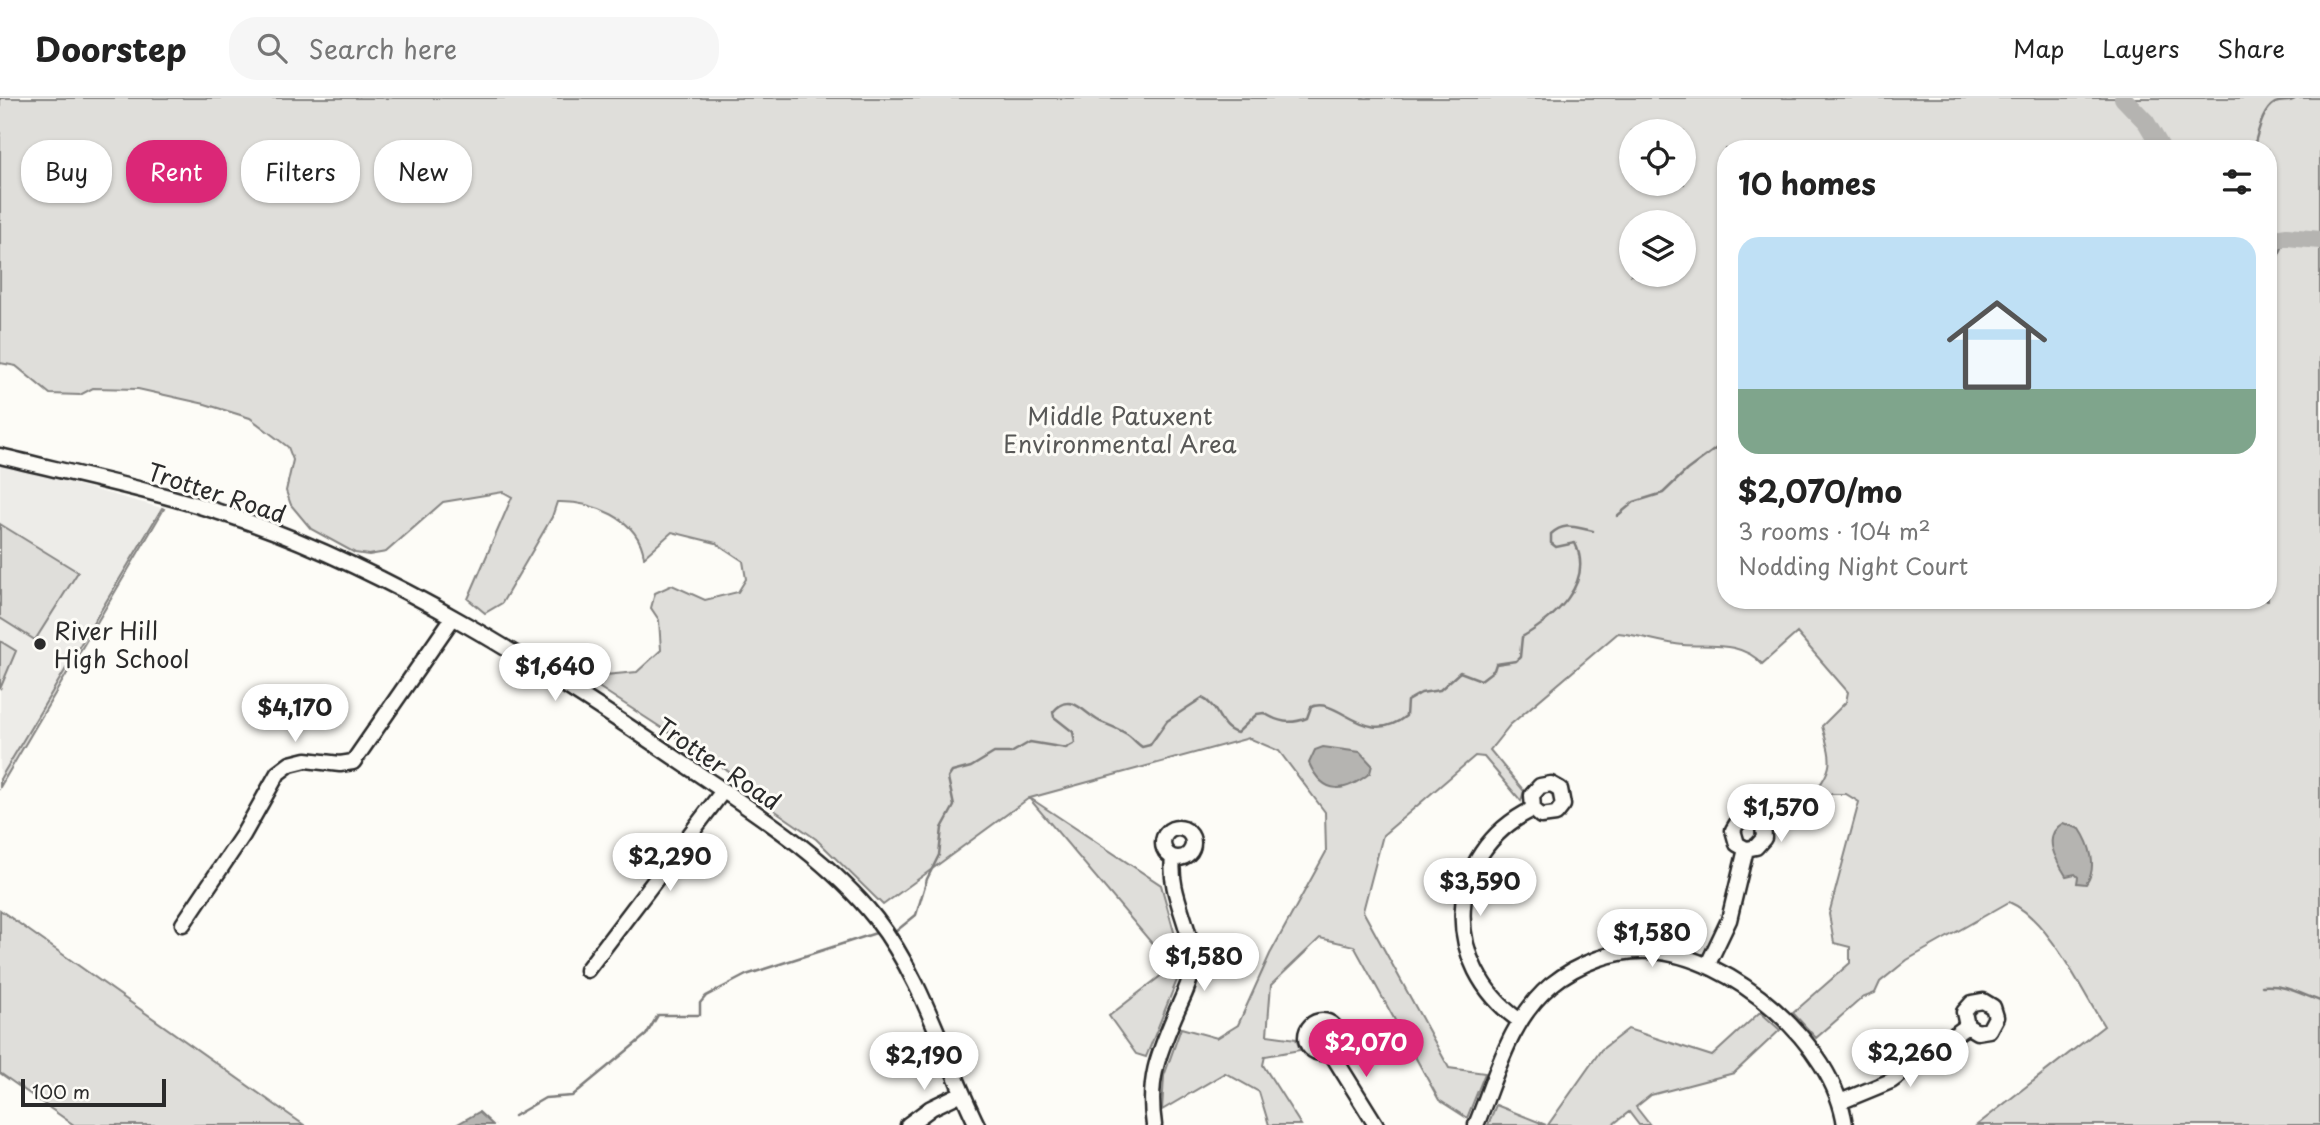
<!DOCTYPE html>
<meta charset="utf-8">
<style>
body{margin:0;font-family:"Playpen Sans",sans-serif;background:#f6f6f6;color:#222;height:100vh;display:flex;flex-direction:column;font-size:26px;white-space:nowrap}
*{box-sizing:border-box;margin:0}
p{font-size:23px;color:#767676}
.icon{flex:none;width:38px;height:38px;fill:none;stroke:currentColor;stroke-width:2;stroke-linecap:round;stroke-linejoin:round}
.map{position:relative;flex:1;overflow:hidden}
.side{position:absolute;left:1717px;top:42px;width:560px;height:469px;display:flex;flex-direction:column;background:#fff;border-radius:28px;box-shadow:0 2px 5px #0004}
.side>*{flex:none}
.guide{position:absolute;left:21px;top:42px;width:665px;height:63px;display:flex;gap:14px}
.controls{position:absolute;left:1619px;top:21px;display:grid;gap:14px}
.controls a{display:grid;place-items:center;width:77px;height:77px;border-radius:50%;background:#fff;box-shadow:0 2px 5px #0004;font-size:35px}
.scale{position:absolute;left:21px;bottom:18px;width:145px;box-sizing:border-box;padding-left:7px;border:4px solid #2b2b2b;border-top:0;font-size:19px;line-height:24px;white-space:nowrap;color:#2b2b2b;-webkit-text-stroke:5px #fdfcf7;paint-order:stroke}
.price{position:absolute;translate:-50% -60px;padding:0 16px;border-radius:24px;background:#fff;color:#222;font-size:23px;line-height:46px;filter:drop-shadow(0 2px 4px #0008)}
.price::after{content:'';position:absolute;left:50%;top:42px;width:21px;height:16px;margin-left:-10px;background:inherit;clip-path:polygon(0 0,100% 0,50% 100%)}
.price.active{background:#db2777;color:#fff}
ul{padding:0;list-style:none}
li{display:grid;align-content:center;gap:14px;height:371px;padding:0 21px}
li span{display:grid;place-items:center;height:217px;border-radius:21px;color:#555}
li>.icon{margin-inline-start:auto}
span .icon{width:126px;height:126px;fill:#fffc;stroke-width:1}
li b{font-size:30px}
h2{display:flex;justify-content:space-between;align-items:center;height:84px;padding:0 21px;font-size:30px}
.chip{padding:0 24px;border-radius:28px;background:#fff;box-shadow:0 2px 5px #0004;font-size:24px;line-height:63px}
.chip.active{background:#db2777;color:#fff}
header{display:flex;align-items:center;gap:42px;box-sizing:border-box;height:98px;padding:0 35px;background:#fff;border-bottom:2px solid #e0e0e0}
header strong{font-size:33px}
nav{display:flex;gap:38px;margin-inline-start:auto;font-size:24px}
.search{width:490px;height:63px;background:#f6f6f6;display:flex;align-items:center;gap:18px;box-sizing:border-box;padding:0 24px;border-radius:28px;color:#767676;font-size:26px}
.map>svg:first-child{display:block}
.built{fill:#edece8}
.green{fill:#dfdeda;stroke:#858482;stroke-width:2;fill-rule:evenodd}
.water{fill:#b5b4b1;stroke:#7e7d7b;stroke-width:2}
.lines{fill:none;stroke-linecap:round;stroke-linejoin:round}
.stream{stroke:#7e7d7b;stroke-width:2.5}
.river{stroke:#b5b4b1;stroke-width:18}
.minor-casing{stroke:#2b2b2b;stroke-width:19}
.minor{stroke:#fdfcf7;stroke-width:14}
.poi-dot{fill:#2b2b2b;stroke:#fdfcf7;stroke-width:2.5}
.labels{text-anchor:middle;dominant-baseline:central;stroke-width:6;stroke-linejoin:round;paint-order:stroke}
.park-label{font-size:24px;fill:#585857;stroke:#fdfcf7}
.street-label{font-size:24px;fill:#2b2b2b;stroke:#fdfcf7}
.poi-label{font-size:24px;fill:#2b2b2b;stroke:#fdfcf7;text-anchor:start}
</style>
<header>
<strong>Doorstep</strong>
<div class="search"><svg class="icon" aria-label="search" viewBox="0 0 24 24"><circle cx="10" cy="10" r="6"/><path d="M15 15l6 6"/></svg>Search here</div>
<nav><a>Map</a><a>Layers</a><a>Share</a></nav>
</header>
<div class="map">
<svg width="2320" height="1027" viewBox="0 0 2320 1027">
<rect width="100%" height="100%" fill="#fdfcf7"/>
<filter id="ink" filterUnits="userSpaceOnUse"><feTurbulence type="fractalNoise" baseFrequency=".0143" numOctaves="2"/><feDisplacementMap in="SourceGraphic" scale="14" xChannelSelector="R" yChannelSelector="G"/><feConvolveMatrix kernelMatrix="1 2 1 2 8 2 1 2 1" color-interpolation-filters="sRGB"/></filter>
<g filter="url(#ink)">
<path class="built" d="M 0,366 L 162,410 L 0,681 Z"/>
<path class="green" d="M 0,0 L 2320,0 L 2320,1027 L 1977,1027 L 2104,928 C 2082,893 2048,820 2009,804 L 1907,862 L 1880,884 L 1875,895 L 1862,900 L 1816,940 L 1793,915 L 1850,865 L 1850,849 L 1834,845 L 1829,816 L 1859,704 L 1846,696 L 1813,696 C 1836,668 1831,661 1822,628 L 1846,604 L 1848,594 L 1797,535 L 1762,566 C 1741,543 1711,549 1683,547 C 1661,545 1640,537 1618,535 L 1510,627 L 1490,652 L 1524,693 L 1521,703 L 1484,659 L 1475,658 L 1383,737 L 1363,813 L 1449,970 L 1485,975 L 1467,1020 L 1439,1002 L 1354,848 L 1320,840 L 1271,887 L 1267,937 L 1296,941 L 1300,952 L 1265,958 L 1263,967 L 1301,1027 L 1269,1027 L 1259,994 L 1225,975 L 1162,1012 L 1164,978 L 1181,930 L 1217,940 L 1238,927 L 1270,856 L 1326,754 L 1325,714 L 1279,653 L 1249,640 L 1030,700 L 1161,787 L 1181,859 L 1181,872 L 1146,959 L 1136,956 L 1109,918 L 1172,869 L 1029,700 L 883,807 L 816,741 L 748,694 L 751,688 L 594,586 L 605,577 L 637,574 L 661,552 L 659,522 L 651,510 L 655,495 L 672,487 L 705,502 L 738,494 L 746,481 L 743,463 L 716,445 L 672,434 L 644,459 C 639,420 592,403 557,404 L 552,419 L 502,505 L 485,515 L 468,501 L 512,399 L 503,394 L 443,404 L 386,454 L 369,457 L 355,455 L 311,431 L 291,407 L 286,393 L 293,362 L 288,349 L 250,320 L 205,306 L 138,291 L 93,290 L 80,297 L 50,296 L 16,268 L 0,265 ZM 1631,33 L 1684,33 L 1684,86 L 1631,86 ZM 1726,51 L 2268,51 L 2268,502 L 1726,502 ZM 1631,124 L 1684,124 L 1684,177 L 1631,177 Z
M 162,410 L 164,411 L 0,689 L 0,681 Z
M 0,426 L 78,474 L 35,542 L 0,520 Z
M 0,543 L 16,553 L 0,591 Z
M 0,812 L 274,1006 L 304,1027 L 74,1027 L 0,975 Z
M 1760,914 L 1780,932 L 1734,975 L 1651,997 L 1636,1009 L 1650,1027 L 1639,1027 L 1629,1014 L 1612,1027 L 1548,1027 L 1601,952 L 1628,931 L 1712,958 Z
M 1496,1007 L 1546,1027 L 1488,1027 Z"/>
<path class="water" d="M 1323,649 L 1360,654 L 1372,667 L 1370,675 C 1346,694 1324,699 1309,665 L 1315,652 Z
M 2063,725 L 2080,731 C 2090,746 2098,770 2086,786 L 2077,785 L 2078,779 L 2075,776 L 2066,778 C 2056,762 2041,738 2063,725 Z
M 479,1014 L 493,1027 L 456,1027 Z"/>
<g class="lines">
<path class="stream" d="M 2253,51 C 2258,37 2261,13 2275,5 C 2283,1 2289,6 2296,0
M 2268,136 L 2275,141
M 2268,167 L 2278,158 L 2287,139
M 1617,418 L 1634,404 L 1663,395 L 1687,372 L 1718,349 L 1726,339
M 895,834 L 916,817 L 927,781 L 939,757 L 942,730 L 954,708 L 948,680 L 952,674 L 971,669 L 994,655 L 1011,655 L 1030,644 L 1066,650 L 1075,645 L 1073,634 L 1054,619 L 1053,614 C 1070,593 1083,614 1099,623 C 1108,627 1117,630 1125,635 C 1131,638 1136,645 1142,649 L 1150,647 L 1167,623 L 1202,600 C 1220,608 1218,630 1237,635 L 1257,616 L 1264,615 C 1278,624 1290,627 1307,620 L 1311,609 C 1338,597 1365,651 1406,618 L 1407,603 L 1421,595 L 1440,592 L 1460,574 L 1481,582 L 1494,572 L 1496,566 L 1516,563 L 1520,559 L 1522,539 C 1553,521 1595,486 1575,445 L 1556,449 L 1551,445 L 1551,436 C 1565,423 1576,430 1593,433
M 2262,888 C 2285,886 2300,896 2320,903
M 514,1018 L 545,1000 L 572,998 L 646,937 L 658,917 L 700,917 L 700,905 L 706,898 L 746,877 L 876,835"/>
<path class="river" d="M 2123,0 L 2146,24 L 2162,51
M 2268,142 L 2287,139 L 2320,142"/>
<defs>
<path id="minor" d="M 0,358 C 78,377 158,393 234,419 C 394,473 545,571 684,666 C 751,712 825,757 876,821 C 923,881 944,960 977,1027
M1163 745a15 15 0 1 1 30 0a15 15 0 1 1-30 0Z
M 183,826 L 243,737 L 278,675 L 290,666 L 306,662 L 340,666 L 353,664 L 452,521
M 1707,868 L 1729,822 L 1746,751 L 1756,749 L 1764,740 L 1763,727 L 1750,719 L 1739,722 L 1733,732 L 1737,746 L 1746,751
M 587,872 L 723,693
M 1520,923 C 1440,867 1443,755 1533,711 L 1532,697 L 1540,688 L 1551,686 L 1560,691 L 1563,707 L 1556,716 L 1541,718 L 1533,711
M1306 939a16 16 0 1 1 32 0a16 16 0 1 1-32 0Z
M 1330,953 L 1376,1027
M 1840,1004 L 1891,983 L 1967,928 L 1964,914 L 1972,905 L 1983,903 L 1993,909 L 1996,919 L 1989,932 L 1977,934 L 1967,928
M 908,1027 L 931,1010 L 962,995
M 1154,1027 C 1147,980 1159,955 1177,912 C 1183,899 1190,886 1192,871 C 1196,833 1168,799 1173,760
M 1476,1027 C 1496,979 1509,922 1551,887 C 1578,865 1615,851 1650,853 C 1731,857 1834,946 1845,1027"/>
</defs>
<use href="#minor" class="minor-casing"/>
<use href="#minor" class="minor"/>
</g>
</g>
<circle class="poi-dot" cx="40" cy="546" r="7"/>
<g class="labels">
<g class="park-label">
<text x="1120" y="317">Middle Patuxent<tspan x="1120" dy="28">Environmental Area</tspan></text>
</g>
<g class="street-label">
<text transform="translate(217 394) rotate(18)">Trotter Road</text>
<text transform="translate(719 665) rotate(34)">Trotter Road</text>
</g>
<g class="poi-label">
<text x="54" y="532">River Hill<tspan x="54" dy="28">High School</tspan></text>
</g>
</g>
</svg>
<div class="controls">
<a><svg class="icon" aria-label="locate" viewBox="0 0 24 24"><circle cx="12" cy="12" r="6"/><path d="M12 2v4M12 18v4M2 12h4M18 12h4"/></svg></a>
<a><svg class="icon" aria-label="layers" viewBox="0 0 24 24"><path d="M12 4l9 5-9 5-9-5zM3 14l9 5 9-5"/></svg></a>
</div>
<div class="scale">100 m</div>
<b class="price" style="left:555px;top:605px">$1,640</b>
<b class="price" style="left:295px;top:646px">$4,170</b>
<b class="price" style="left:1781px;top:746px">$1,570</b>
<b class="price" style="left:670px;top:795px">$2,290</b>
<b class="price" style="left:1480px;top:820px">$3,590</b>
<b class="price" style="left:1652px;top:871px">$1,580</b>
<b class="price" style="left:1204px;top:895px">$1,580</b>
<b class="price active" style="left:1366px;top:981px">$2,070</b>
<b class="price" style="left:1910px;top:991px">$2,260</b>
<b class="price" style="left:924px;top:994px">$2,190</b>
<div class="guide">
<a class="chip">Buy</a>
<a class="chip active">Rent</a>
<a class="chip">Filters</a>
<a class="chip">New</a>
</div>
<section class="side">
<h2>10 homes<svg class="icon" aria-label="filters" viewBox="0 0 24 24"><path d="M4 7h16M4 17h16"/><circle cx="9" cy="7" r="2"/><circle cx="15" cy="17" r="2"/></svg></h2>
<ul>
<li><span style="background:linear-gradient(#bfe0f5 70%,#7fa58c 0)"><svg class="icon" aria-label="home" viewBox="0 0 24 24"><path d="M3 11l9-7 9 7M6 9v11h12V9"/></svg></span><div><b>$2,070/mo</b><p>3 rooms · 104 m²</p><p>Nodding Night Court</p></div></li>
</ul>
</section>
</div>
